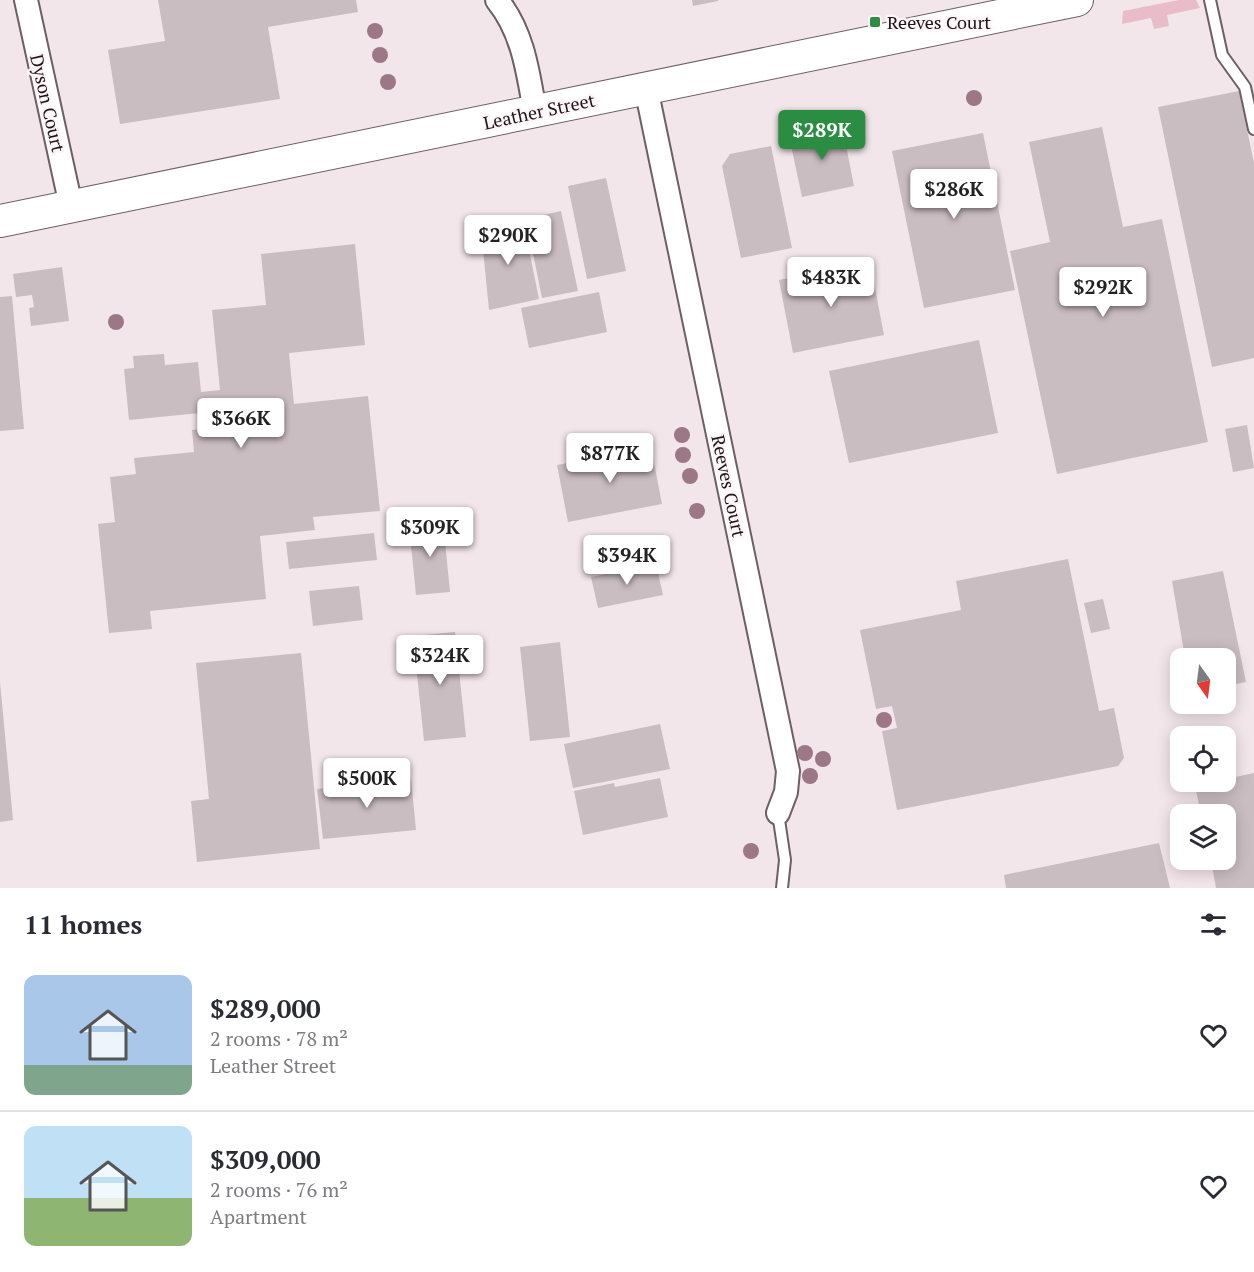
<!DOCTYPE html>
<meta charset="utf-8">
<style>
body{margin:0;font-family:"PT Serif",serif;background:#f2f2f3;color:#2b2b33;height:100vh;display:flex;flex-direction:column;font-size:22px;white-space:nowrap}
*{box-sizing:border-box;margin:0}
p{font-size:20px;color:#7c7c81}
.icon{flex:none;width:33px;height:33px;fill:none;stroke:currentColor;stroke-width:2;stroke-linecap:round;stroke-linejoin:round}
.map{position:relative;height:888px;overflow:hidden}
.details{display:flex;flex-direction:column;background:#fff;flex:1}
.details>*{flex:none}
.needle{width:39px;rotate:166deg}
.fabs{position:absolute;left:1170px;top:648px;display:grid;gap:12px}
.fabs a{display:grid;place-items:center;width:66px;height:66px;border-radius:12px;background:#fff;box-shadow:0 3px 15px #0003;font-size:30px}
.price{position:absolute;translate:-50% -51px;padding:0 14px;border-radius:6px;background:#fff;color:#222;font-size:20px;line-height:39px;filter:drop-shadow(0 2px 3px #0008)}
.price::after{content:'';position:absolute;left:50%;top:36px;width:18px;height:14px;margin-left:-9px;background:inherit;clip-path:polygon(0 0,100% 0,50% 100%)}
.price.on{background:#2b8d41;color:#fff}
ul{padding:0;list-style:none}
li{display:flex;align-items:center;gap:18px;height:150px;padding:0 24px}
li+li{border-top:2px solid #e1e1e2}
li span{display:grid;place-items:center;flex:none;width:168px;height:120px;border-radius:12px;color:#555}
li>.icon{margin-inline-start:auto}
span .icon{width:72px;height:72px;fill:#fffc;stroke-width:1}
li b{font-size:26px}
h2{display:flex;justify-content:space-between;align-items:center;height:72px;padding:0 24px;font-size:26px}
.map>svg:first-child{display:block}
.green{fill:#e9bcca}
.building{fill:#cabdc1}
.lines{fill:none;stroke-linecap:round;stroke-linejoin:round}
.lane-casing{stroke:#6c6064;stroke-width:14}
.street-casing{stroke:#6c6064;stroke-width:26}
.secondary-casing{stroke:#6c6064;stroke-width:34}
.lane{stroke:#fff;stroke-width:10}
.street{stroke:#fff;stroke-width:22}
.secondary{stroke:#fff;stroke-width:32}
.tree{fill:#9c7786}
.poi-dot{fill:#2b8d41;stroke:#fff4f7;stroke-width:2}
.labels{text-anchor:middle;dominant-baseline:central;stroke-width:5;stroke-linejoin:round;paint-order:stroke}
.poi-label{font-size:18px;fill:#1a1617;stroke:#fff4f7;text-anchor:start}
.street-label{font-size:18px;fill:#1a1617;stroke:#fff4f7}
</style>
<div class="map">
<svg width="1254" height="888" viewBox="0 0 1254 888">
<rect width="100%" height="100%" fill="#f3e6ea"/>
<path class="green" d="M 1179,0 L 1196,0 L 1200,8 L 1167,15 L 1169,26 L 1154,29 L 1151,18 L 1122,24 L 1123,11 Z"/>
<path class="building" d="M 158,0 L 356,0 L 358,12 L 268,27 L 280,99 L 120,124 L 108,50 L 165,41 Z
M 692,0 L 718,0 L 718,1 L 693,6 Z
M 1239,91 L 1254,163 L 1254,358 L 1212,367 L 1158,107 Z
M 842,125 L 854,186 L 802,197 L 789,136 Z
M 1102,127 L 1123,227 L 1162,219 L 1208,442 L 1057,474 L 1010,251 L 1050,242 L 1029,142 Z
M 983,133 L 1015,290 L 924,308 L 892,151 Z
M 771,146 L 792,248 L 741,258 L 722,166 L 730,154 Z
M 606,178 L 626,271 L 587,279 L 568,186 Z
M 561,211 L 578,291 L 542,298 L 526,219 Z
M 523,220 L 539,299 L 489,310 L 481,229 Z
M 355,244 L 365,345 L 289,353 L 294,404 L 368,396 L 380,511 L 313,517 L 315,530 L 260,536 L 266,599 L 150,611 L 152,629 L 109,633 L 98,524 L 115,522 L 110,477 L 136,474 L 134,458 L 194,452 L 192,430 L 201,429 L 200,413 L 129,420 L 124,369 L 134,368 L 133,356 L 164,354 L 165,365 L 198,362 L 201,392 L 220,390 L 212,310 L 266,305 L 261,254 Z
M 870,262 L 884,335 L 793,353 L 779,280 Z
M 62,267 L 69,321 L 31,326 L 29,308 L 34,307 L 32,295 L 16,297 L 13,274 Z
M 599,292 L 607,332 L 529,348 L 521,308 Z
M 12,296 L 24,429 L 0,431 L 0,297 Z
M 979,340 L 998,433 L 849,463 L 829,371 Z
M 1247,425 L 1254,468 L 1233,472 L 1225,429 Z
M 651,447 L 662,504 L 568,522 L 557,465 Z
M 443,521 L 450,592 L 416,595 L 409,525 Z
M 374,533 L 377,560 L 289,569 L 286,542 Z
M 1068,559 L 1099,711 L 1114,708 L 1124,758 L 1118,766 L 897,810 L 882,731 L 897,728 L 892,706 L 876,709 L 860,630 L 961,610 L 956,581 Z
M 656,564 L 663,595 L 598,608 L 591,577 Z
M 1223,571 L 1246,682 L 1226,686 L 1226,658 L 1185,658 L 1172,581 Z
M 359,586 L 363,620 L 313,626 L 309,591 Z
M 1103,599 L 1110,629 L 1091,633 L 1084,603 Z
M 455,632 L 466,737 L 424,741 L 413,636 Z
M 560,642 L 570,737 L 530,741 L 520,647 Z
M 301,653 L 320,849 L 197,862 L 191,801 L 209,799 L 196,663 Z
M 0,682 L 13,820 L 0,822 Z
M 660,724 L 670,769 L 573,788 L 564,744 Z
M 1254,773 L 1254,888 L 1216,888 L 1211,860 L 1226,860 L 1226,814 L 1201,814 L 1195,786 L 1226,782 L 1226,779 Z
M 660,778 L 668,817 L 583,835 L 574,791 L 614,783 L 615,787 Z
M 411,779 L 416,830 L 323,839 L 317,789 Z
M 1159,843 L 1170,888 L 1006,888 L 1004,875 Z"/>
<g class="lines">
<defs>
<path id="lane" d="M 1210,0 L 1222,55 L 1245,87 L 1254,129
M 778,813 L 785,860 L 782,888"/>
<path id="street" d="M 26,0 L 71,206
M 497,0 C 523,32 528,72 535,112
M 646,88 L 788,771 L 786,792 L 778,813"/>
<path id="secondary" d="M 0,221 L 1077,0"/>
</defs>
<use href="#lane" class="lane-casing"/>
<use href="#street" class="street-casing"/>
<use href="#secondary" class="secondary-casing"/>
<use href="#lane" class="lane"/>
<use href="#street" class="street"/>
<use href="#secondary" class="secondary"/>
</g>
<g class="tree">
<circle cx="375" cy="31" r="8"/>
<circle cx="380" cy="55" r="8"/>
<circle cx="388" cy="82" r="8"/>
<circle cx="974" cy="98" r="8"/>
<circle cx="116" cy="322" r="8"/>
<circle cx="682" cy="435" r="8"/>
<circle cx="683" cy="455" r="8"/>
<circle cx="690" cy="476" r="8"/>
<circle cx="697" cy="511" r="8"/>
<circle cx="884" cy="720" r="8"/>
<circle cx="805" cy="753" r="8"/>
<circle cx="823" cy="759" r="8"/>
<circle cx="810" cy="776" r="8"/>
<circle cx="751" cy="851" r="8"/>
</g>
<rect class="poi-dot" x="869" y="16" width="12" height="12" rx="3"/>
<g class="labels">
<g class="poi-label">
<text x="887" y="22">Reeves Court</text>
</g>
<g class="street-label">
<text transform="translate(48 103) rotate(77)">Dyson Court</text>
<text transform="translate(539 111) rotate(-12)">Leather Street</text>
<text transform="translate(729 486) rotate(78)">Reeves Court</text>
</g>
</g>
</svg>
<div class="fabs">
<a><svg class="needle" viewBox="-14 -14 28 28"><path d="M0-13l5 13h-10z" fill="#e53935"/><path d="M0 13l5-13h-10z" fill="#7c7c81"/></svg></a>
<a><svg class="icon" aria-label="locate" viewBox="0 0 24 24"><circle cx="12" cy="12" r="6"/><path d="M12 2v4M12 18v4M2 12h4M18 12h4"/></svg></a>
<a><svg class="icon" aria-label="layers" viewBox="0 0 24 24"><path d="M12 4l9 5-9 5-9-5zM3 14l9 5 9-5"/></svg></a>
</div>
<b class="price on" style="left:822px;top:161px">$289K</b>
<b class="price" style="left:954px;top:220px">$286K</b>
<b class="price" style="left:508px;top:266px">$290K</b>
<b class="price" style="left:831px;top:308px">$483K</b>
<b class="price" style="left:1103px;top:318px">$292K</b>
<b class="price" style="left:241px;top:449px">$366K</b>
<b class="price" style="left:610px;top:484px">$877K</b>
<b class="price" style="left:430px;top:558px">$309K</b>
<b class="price" style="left:627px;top:586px">$394K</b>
<b class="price" style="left:440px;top:686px">$324K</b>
<b class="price" style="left:367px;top:809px">$500K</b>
</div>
<section class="details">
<h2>11 homes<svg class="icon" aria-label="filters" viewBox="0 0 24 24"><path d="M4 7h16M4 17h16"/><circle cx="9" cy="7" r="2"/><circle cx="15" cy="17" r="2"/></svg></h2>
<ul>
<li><span style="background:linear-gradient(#a9c7e8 75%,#7fa58c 0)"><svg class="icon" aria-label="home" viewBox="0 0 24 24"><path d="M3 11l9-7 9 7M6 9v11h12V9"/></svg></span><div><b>$289,000</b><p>2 rooms · 78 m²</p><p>Leather Street</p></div><svg class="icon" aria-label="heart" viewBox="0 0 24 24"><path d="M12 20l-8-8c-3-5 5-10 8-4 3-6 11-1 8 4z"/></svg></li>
<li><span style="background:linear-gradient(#bfe0f5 60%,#8fb573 0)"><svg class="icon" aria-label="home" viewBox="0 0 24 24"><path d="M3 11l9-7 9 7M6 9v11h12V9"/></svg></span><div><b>$309,000</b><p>2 rooms · 76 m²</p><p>Apartment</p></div><svg class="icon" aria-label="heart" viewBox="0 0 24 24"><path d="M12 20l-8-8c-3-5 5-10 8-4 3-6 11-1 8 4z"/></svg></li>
</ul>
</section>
